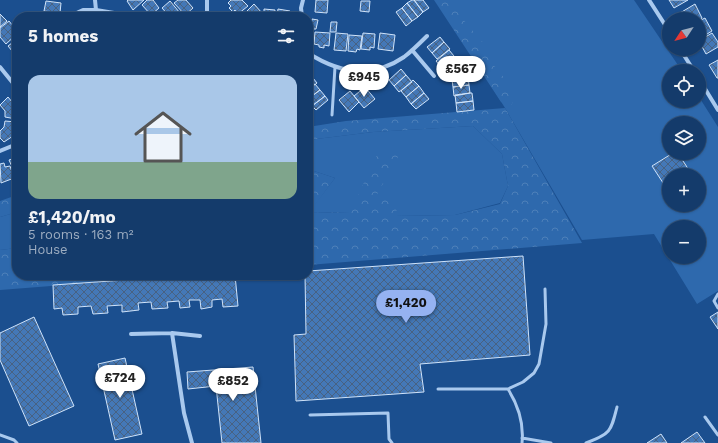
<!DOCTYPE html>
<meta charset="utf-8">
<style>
body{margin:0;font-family:"Work Sans",sans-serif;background:#1d4271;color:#f1f3f6;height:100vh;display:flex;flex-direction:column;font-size:15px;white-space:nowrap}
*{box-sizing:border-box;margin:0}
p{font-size:13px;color:#9dadc1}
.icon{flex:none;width:22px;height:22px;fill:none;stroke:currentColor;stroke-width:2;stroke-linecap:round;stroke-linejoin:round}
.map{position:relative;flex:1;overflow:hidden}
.panel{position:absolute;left:12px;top:12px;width:301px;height:268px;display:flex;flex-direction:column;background:#143b6b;border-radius:16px;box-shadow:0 1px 3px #0004,0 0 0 1px #33557e}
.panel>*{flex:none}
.needle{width:26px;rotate:234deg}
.fabs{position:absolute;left:662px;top:12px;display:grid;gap:8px}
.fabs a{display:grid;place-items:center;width:44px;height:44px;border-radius:50%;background:#143b6b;box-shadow:0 1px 3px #0004,0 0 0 1px #33557e;font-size:20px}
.price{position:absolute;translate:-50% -34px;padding:0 9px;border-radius:14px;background:#fff;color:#222;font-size:13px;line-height:26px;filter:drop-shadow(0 1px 2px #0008)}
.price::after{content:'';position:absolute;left:50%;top:24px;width:12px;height:9px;margin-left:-6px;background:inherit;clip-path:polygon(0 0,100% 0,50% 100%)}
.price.current{background:#95b2f1;color:#111}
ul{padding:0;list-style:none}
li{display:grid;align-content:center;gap:8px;height:212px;padding:0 16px}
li+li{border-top:1px solid #33557e}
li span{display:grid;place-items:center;height:124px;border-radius:12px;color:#555}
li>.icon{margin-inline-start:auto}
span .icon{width:72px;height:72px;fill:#fffc;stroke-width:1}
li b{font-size:17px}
h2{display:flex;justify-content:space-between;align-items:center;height:48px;padding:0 16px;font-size:17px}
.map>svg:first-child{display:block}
.grass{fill:#2e69ad;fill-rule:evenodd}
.forest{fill:url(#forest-crowns)}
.building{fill:url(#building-cross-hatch);stroke:#cfe3fa}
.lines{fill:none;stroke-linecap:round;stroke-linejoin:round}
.service{stroke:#a9c9ee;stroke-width:3}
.minor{stroke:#a9c9ee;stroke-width:4}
</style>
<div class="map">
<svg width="718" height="443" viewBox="0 0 718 443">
<defs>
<pattern id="forest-crowns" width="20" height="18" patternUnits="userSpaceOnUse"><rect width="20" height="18" fill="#2e69ad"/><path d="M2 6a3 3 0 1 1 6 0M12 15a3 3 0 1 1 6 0" fill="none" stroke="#4d80b9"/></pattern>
<pattern id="building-cross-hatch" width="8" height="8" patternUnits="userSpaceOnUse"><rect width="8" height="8" fill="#4478b7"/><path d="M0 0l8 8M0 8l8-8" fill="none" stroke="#486282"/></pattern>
</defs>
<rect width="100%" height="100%" fill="#1b4f8f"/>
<path class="grass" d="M 438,0 L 634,0 L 682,71 L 669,71 L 669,101 L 699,101 L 699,97 L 718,127 L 718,291 L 697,304 L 654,234 L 582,240 L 505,108 ZM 669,123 L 699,123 L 699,153 L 669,153 ZM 669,175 L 699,175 L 699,205 L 669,205 ZM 669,227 L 699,227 L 699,257 L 669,257 Z
M 473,126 L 502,154 L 508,186 L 500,203 L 455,215 L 397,216 L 350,212 L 308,213 L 335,178 L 308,169 L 308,140 L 373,132 Z
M 17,212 L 17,248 L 0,250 L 0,217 Z"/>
<path class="forest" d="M 434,0 L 454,0 L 462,18 L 486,46 L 492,63 L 505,79 L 514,99 L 511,106 L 501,102 Z
M 505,108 L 582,243 L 308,265 L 308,169 L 335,178 L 309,213 L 350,212 L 379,151 L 399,155 L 375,198 L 395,197 L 397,216 L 455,215 L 500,204 L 508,186 L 502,154 L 473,126 L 373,132 L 308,140 L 308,127 L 346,121 Z
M 17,195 L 17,212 L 0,217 L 0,201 Z
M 17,248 L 17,275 L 190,275 L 0,290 L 0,250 Z"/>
<path class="building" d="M 128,0 L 144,0 L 133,10 L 127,1 Z
M 147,0 L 153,0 L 159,8 L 151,15 L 142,5 Z
M 178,0 L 186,0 L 193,8 L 185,15 L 174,3 Z
M 231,0 L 242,0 L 248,6 L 238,14 L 235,10 L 233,12 L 229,8 L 231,6 L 228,3 Z
M 316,0 L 328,0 L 327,13 L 315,12 Z
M 412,0 L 414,0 L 423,12 L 418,17 L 407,3 Z
M 414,0 L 423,0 L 429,8 L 423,12 Z
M 669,0 L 688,0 L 674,8 Z
M 46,1 L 61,3 L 60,13 L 44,11 Z
M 170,1 L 180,13 L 175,17 L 170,17 L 162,8 Z
M 361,1 L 370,1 L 369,12 L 360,11 Z
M 407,3 L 418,17 L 412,21 L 402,8 Z
M 254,4 L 262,13 L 258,17 L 241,17 Z
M 695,4 L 702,18 L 699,20 L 684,19 L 680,13 Z
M 402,8 L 412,21 L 406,26 L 396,12 Z
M 264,9 L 275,10 L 274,17 L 264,17 Z
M 278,9 L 290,11 L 289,17 L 277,17 Z
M 0,14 L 7,21 L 0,27 Z
M 705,18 L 712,31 L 699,39 L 699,21 Z
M 312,19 L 318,20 L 316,29 L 311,29 Z
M 9,21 L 17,31 L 17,34 L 6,44 L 0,37 L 0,28 Z
M 331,22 L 337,22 L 336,32 L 330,32 Z
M 315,32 L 330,33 L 329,46 L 324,45 L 324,48 L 319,47 L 319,45 L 314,44 Z
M 336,33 L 348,34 L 346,51 L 334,50 Z
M 363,33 L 375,34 L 374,48 L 370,47 L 370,50 L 361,49 Z
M 380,33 L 395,35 L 393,51 L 378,49 Z
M 712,33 L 718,42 L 718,47 L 706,54 L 699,41 Z
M 349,35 L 362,36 L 360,50 L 357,49 L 356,52 L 348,51 Z
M 440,37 L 444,42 L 432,53 L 427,47 Z
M 17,39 L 17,57 L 8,46 Z
M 444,42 L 450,49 L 437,59 L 432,53 Z
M 449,50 L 454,56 L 441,67 L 436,61 Z
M 454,56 L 459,63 L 447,74 L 441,67 Z
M 718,60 L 718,78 L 717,78 L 709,65 Z
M 401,69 L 406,75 L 394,86 L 389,80 Z
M 481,73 L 482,78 L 470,79 L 470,74 Z
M 406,75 L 412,82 L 399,92 L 394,86 Z
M 468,77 L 469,85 L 453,87 L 452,80 Z
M 313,78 L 317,83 L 308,90 L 308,82 Z
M 413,80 L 419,86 L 406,97 L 401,91 Z
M 315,84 L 320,90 L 308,99 L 308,90 Z
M 469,85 L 470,93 L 454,96 L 453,87 Z
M 419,86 L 424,93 L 411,104 L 406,97 Z
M 365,87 L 375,99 L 364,108 L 354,96 Z
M 320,90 L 325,96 L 312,106 L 308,99 Z
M 350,91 L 359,102 L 349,112 L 339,100 Z
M 424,93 L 429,99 L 416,109 L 411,104 Z
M 470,93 L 472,93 L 473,101 L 456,103 L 455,95 Z
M 325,96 L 328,100 L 316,110 L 312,106 Z
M 8,97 L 17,108 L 16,119 L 5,117 L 5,111 L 0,105 Z
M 473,101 L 474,110 L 457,112 L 456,103 Z
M 5,121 L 16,122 L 16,134 L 4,142 L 0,138 L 0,131 L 4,127 Z
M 673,153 L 678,153 L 692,175 L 669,175 L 669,192 L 652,166 Z
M 17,157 L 17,178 L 9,160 Z
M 4,163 L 5,167 L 10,166 L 14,178 L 1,183 L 0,164 Z
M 523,256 L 530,355 L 420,364 L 424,392 L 296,401 L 294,335 L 306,334 L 305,275 L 308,275 L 308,271 Z
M 198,275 L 235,275 L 238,306 L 223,307 L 222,299 L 212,300 L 212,307 L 201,309 L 200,300 L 189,300 L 190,307 L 180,308 L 179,301 L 167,302 L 168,308 L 152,309 L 151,302 L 138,303 L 139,310 L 122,312 L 122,305 L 107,306 L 108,313 L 93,314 L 91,306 L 78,307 L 78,314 L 63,315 L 62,308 L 54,309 L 53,285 Z
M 718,312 L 718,329 L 710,317 Z
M 34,317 L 74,406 L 29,426 L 0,360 L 0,333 Z
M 125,358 L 142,434 L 115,440 L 98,364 Z
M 253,367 L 261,443 L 222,443 L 216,386 L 188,389 L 187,372 Z
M 697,432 L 705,443 L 681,443 Z
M 661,434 L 667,443 L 647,443 Z"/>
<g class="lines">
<path class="service" d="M 332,115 L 335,67
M 718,308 L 714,301 L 718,294
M 438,389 L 508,389 C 518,405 524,424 522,443
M 508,389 L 523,382 L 534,373 L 539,364 L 546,324 L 545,289
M 310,415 L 388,413 L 389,439 L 392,443
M 705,417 L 718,435
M 0,435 L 14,440 L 17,443
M 522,438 L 551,443
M 586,443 C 611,434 611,431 617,407"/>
<path class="minor" d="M 95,0 L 96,10 L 114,13 L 124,17
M 649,0 L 669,31
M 68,17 L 83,10 L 96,10
M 207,17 L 207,0
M 302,17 L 301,8 L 303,0
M 680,49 L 694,71
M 412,50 L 434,76
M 308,53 C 339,73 372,79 404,57 C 412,51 420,43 427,36
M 0,67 L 17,88
M 699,79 L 718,110
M 0,151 L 17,144
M 172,333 L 184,413 L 192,443
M 131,334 L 172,333 L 200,336"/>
</g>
</svg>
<div class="fabs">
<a><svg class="needle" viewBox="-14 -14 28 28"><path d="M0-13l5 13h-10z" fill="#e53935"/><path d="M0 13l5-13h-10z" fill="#9dadc1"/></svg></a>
<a><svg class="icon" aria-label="locate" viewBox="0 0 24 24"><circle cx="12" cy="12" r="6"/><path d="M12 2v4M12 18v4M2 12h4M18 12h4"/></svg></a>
<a><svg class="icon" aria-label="layers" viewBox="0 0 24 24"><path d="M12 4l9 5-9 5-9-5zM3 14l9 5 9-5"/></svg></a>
<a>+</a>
<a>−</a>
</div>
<b class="price" style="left:461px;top:90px">£567</b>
<b class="price" style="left:364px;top:98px">£945</b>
<b class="price current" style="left:406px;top:324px">£1,420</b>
<b class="price" style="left:120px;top:399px">£724</b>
<b class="price" style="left:233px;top:402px">£852</b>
<section class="panel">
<h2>5 homes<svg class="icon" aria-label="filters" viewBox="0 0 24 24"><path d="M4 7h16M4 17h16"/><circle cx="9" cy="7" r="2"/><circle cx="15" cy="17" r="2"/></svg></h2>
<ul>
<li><span style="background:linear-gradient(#a9c7e8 70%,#7fa58c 0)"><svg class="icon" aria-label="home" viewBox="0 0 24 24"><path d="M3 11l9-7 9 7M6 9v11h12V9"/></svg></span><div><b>£1,420/mo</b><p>5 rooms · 163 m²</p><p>House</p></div></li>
</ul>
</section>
</div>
